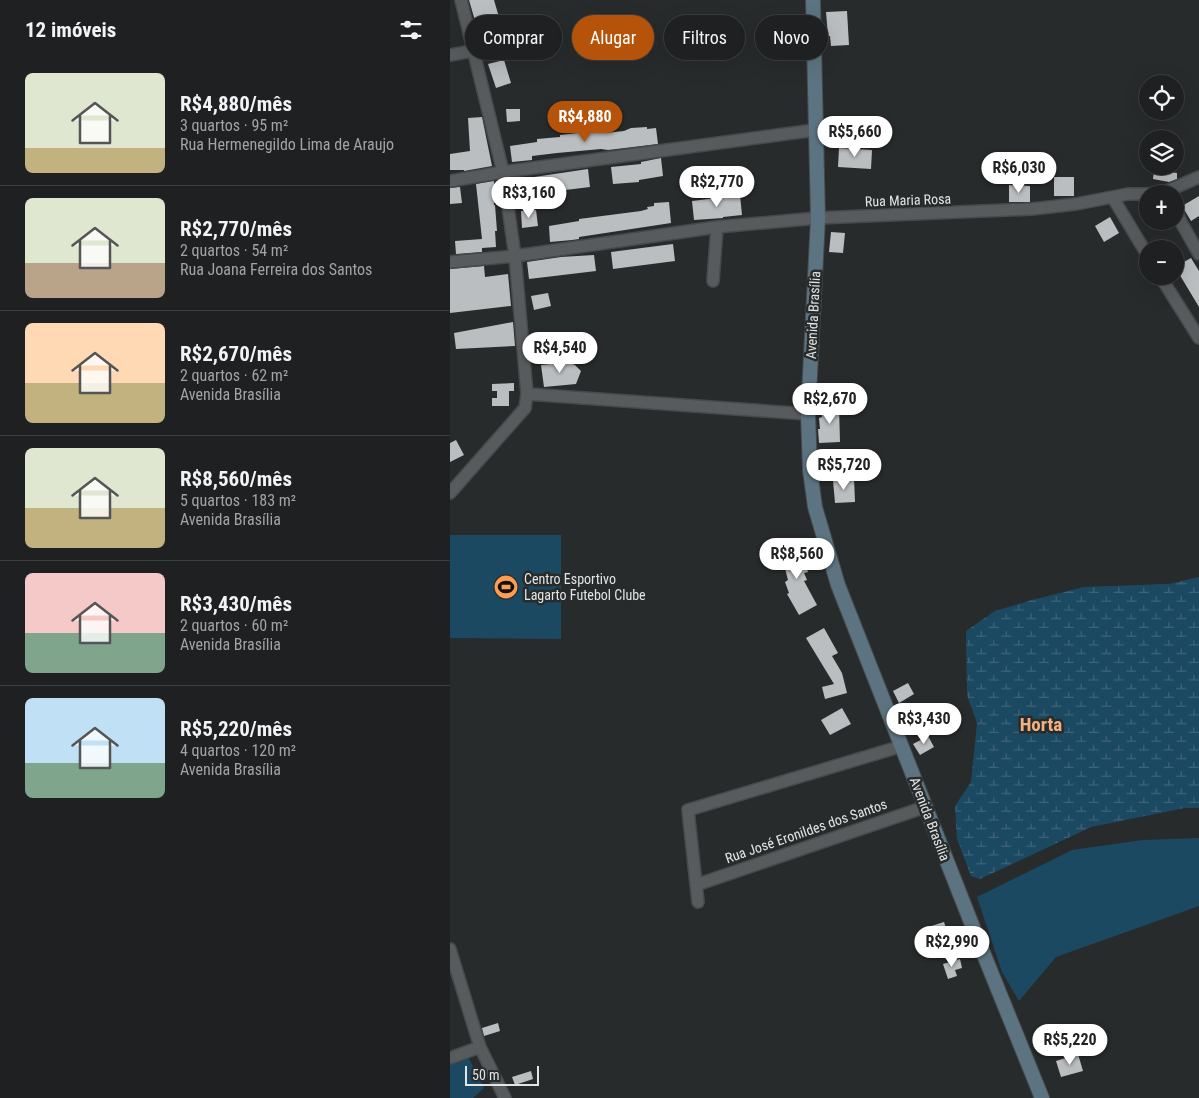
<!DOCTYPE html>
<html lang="pt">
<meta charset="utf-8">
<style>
body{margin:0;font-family:"Roboto Condensed",sans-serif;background:#26282a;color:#f1f3f6;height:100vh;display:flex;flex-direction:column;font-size:19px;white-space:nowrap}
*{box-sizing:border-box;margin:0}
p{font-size:16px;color:#a1a3a5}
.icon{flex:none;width:28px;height:28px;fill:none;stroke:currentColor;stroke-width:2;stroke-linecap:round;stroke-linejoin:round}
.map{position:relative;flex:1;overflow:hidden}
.side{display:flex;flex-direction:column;background:#1e2021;width:450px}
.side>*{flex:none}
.banner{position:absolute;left:15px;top:15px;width:475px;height:45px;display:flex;gap:10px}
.controls{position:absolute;left:689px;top:75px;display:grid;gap:10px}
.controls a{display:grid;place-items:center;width:45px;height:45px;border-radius:50%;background:#1e2021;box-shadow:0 5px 20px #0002,0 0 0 1px #3c3e3f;font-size:25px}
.scale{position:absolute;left:15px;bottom:12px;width:74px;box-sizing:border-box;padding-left:5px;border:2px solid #e2e4e5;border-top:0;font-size:14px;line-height:18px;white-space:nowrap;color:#e2e4e5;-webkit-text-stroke:4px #282b2c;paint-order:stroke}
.price{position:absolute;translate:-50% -42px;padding:0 11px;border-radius:18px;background:#fff;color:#222;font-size:16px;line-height:32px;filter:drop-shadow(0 1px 2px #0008)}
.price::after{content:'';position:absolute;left:50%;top:30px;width:15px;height:11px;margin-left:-8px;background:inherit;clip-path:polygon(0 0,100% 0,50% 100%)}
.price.on{background:#b45309;color:#fff}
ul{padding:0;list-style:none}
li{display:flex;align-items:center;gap:15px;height:125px;padding:0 25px}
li+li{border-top:1px solid #3c3e3f}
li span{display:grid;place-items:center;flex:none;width:140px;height:100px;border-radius:8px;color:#555}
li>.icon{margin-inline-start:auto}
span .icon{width:60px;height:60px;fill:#fffc;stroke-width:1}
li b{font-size:21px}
h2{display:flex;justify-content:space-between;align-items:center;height:60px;padding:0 25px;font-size:21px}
.pill{padding:0 18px;border-radius:22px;background:#1e2021;box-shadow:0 5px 20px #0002,0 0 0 1px #3c3e3f;font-size:18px;line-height:45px}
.pill.on{background:#b45309;color:#fff}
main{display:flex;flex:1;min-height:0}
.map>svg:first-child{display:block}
.grass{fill:#1c4962}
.wetland{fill:url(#wetland-marsh)}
.building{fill:#bbbec0}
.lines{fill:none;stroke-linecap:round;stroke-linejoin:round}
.minor-casing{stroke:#47494b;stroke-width:14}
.secondary-casing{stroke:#47494b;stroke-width:16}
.minor{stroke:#585b5d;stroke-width:11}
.secondary{stroke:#5c7482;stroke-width:14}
.labels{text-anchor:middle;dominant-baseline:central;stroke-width:5;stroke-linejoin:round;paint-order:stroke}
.street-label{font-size:14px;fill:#e2e4e5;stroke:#282b2c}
.poi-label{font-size:14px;fill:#e2e4e5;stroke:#282b2c;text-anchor:start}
.district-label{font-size:19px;font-weight:bold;fill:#f3b081;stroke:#282b2c}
</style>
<main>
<section class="side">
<h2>12 imóveis<svg class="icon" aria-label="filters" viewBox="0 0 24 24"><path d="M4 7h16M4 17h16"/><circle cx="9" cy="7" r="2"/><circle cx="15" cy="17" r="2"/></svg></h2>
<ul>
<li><span style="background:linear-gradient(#dfe7d0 75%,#c2b280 0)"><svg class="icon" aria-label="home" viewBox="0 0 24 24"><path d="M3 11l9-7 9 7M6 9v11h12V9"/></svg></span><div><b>R$4,880/mês</b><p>3 quartos · 95 m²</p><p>Rua Hermenegildo Lima de Araujo</p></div></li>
<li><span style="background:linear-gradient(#dfe7d0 65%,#b9a48a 0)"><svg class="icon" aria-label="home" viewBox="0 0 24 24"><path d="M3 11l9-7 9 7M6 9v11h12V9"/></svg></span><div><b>R$2,770/mês</b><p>2 quartos · 54 m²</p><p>Rua Joana Ferreira dos Santos</p></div></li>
<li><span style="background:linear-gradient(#ffd9b3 60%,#c2b280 0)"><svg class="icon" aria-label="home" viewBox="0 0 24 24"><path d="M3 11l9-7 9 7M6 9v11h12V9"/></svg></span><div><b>R$2,670/mês</b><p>2 quartos · 62 m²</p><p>Avenida Brasília</p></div></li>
<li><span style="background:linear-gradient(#dfe7d0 60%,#c2b280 0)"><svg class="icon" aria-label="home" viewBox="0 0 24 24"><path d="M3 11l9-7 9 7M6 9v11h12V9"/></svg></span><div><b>R$8,560/mês</b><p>5 quartos · 183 m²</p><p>Avenida Brasília</p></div></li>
<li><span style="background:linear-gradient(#f6c9c9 60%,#7fa58c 0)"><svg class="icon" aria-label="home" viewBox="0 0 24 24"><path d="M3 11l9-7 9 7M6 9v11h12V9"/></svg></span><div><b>R$3,430/mês</b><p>2 quartos · 60 m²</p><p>Avenida Brasília</p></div></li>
<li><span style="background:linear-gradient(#bfe0f5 65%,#7fa58c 0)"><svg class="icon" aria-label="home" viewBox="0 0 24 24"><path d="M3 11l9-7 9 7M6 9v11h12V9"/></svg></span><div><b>R$5,220/mês</b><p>4 quartos · 120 m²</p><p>Avenida Brasília</p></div></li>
</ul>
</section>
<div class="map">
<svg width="749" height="1098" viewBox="0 0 749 1098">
<defs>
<pattern id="wetland-marsh" width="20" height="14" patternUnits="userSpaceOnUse" patternTransform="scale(1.25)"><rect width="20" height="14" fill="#1c4962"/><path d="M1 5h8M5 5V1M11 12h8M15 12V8" fill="none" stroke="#3d6378"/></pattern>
</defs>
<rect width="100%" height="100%" fill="#282b2c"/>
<path class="grass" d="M 0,535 L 111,535 L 111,639 L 0,638 Z
M 749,838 L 749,906 L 606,957 L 569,1001 L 552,972 L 527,897 L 622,850 L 693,840 Z
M 16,1053 L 34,1088 L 23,1098 L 0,1098 L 0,1059 Z"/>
<path class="wetland" d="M 749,577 L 749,808 L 735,808 L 641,827 L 530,879 L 521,876 L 507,839 L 505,806 L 521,782 L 527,723 L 517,695 L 516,631 L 545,611 L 582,600 L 634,587 L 719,584 Z"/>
<path class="building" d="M 19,0 L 44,0 L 51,24 L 28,31 Z
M 397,11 L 399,45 L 381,46 L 380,36 L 378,36 L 376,12 Z
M 54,60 L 61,83 L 46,88 L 38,64 Z
M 56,109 L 70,109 L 70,121 L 57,122 Z
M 32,117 L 42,166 L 14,171 L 14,170 L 0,170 L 0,154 L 20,151 L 18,118 Z
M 197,127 L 197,129 L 206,128 L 208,144 L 158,150 L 151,149 L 107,153 L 82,156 L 82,160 L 62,162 L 60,146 L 87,142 L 87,139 L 110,137 L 110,135 L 145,131 L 155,133 L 174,131 L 181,128 Z
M 389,148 L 422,150 L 421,169 L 388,167 Z
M 211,158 L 213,176 L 189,180 L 189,182 L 163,184 L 161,167 L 191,164 L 191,162 Z
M 138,169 L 140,187 L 66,196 L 64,180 Z
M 704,170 L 727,173 L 727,179 L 719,182 L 703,179 Z
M 604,177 L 624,177 L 624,196 L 604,196 Z
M 44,181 L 44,205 L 45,205 L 47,231 L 45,231 L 46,247 L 32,248 L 32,252 L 6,254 L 5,241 L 32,239 L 26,184 Z
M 559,185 L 580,186 L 580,202 L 559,202 Z
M 10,187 L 12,203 L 0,204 L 0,188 Z
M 290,195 L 292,215 L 273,217 L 273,218 L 244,220 L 242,201 Z
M 749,196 L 749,216 L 741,221 L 732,206 Z
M 219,202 L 221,223 L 129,237 L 129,239 L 122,240 L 100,242 L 99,226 L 129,221 L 129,219 L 191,211 L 198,209 L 197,207 L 204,206 L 204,203 Z
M 86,210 L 88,226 L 72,228 L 71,211 Z
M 660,217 L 669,233 L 654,242 L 645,226 Z
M 381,232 L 395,233 L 393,253 L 379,252 Z
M 223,244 L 225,261 L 163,269 L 161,252 Z
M 144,255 L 146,271 L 79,279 L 77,262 L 111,257 Z
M 741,258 L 749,271 L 749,307 L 725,267 Z
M 34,266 L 35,277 L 58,274 L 61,306 L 0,313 L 0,269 Z
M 98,293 L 101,306 L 84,310 L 81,296 Z
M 63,322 L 65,346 L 6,349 L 4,333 Z
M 119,362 L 125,365 L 131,371 L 126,384 L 94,387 L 91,365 Z
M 64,383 L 64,391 L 59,391 L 59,406 L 42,406 L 42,398 L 47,398 L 47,391 L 42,391 L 42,384 Z
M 389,406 L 390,442 L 369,443 L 368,429 L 370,429 L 369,418 L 372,417 L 371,407 Z
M 6,440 L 14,455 L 0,462 L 0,443 Z
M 404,478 L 405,502 L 385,503 L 383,480 Z
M 330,549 L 350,549 L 358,572 L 354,573 L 357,580 L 354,581 L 367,605 L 349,615 L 337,594 L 339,593 L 335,582 L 338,580 Z
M 374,628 L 388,653 L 382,656 L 392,673 L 397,693 L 375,699 L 372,687 L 384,684 L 356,638 Z
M 458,683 L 464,694 L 449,703 L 443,691 Z
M 392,708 L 401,724 L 380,735 L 371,720 Z
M 478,736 L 484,747 L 470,755 L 463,744 Z
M 494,922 L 498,934 L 481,939 L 478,927 Z
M 510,959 L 512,968 L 505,970 L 507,976 L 498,979 L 493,964 Z
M 48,1023 L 50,1031 L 34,1036 L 32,1028 Z
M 605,1030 L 608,1041 L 594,1045 L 591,1034 Z
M 628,1054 L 633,1071 L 611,1077 L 606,1061 Z
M 81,1071 L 83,1079 L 65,1085 L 62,1077 Z"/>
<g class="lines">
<defs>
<path id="minor" d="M 0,55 L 22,51
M 0,181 L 53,172 L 365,130
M 700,194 L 715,192 L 749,177
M 663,198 L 698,256
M 725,208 L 732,224 L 749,254
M 0,262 L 65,256 L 267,227 L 368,218 L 582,209 L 626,204 L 678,194 L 698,194
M 710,276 L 749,338
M 263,281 L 267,227
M 77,394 L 358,414
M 0,493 L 75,408 L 77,394 L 65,256 L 53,172 L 11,0
M 246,885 L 475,807
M 248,902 L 238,810 L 452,746
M 0,949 L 30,1047 L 55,1098
M 0,1058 L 30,1047"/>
<path id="secondary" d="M 363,0 L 368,218 L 358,414 L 360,470 L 365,507 L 388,585 L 530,945 L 592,1098"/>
</defs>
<use href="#minor" class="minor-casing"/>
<use href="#secondary" class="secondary-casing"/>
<use href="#minor" class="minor"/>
<use href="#secondary" class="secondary"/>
</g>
<defs>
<symbol id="stadium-disc" viewBox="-11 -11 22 22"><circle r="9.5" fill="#fc9d54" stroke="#282b2c"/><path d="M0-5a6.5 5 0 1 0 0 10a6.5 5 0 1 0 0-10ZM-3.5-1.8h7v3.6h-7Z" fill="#111"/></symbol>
</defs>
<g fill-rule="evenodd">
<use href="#stadium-disc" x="42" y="573" width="28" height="28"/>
</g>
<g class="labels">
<g class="street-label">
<text transform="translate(458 200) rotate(-2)">Rua Maria Rosa</text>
<text transform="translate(363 315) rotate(-87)">Avenida Brasília</text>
<text transform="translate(480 819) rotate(69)">Avenida Brasília</text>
<text transform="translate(356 831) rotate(-19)">Rua José Eronildes dos Santos</text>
</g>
<g class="poi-label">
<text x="74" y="579">Centro Esportivo<tspan x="74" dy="16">Lagarto Futebol Clube</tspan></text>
</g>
<g class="district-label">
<text x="591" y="724">Horta</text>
</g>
</g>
</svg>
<div class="controls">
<a><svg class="icon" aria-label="locate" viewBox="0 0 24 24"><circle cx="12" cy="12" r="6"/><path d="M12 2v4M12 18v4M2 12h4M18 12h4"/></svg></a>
<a><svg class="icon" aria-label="layers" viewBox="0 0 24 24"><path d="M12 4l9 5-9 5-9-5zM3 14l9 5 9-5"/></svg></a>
<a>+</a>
<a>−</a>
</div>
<div class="scale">50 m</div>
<b class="price on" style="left:135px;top:143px">R$4,880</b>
<b class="price" style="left:405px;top:158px">R$5,660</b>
<b class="price" style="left:569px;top:194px">R$6,030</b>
<b class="price" style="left:267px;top:208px">R$2,770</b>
<b class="price" style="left:79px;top:219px">R$3,160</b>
<b class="price" style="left:110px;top:374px">R$4,540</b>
<b class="price" style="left:380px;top:425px">R$2,670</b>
<b class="price" style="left:394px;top:491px">R$5,720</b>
<b class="price" style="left:347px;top:580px">R$8,560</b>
<b class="price" style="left:474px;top:745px">R$3,430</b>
<b class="price" style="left:502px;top:968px">R$2,990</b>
<b class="price" style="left:620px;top:1066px">R$5,220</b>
<div class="banner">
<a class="pill">Comprar</a>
<a class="pill on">Alugar</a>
<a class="pill">Filtros</a>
<a class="pill">Novo</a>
</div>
</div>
</main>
